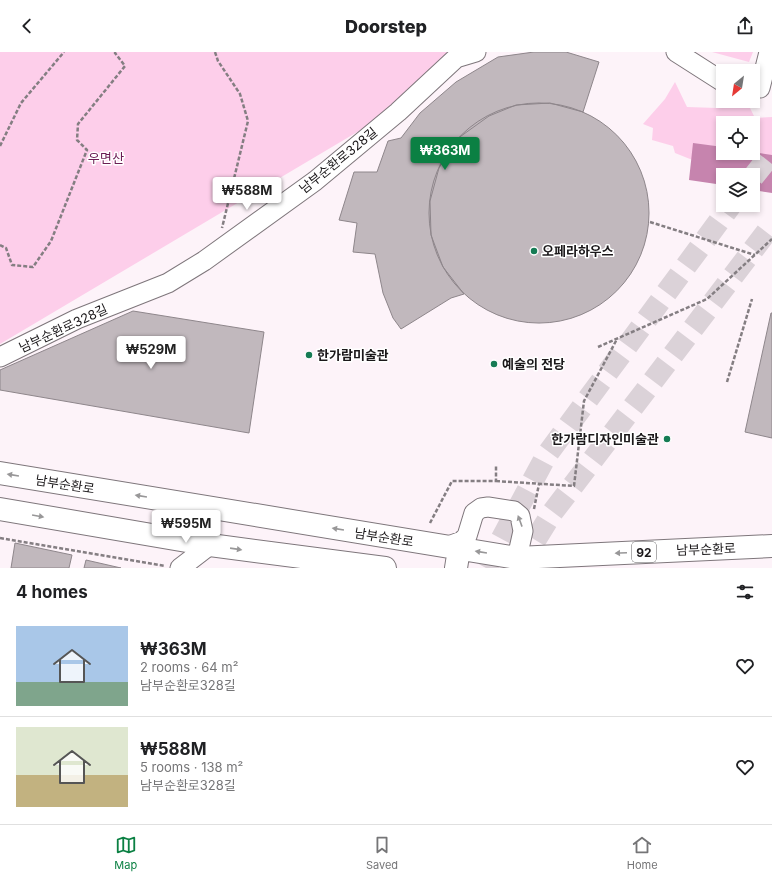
<!DOCTYPE html>
<meta charset="utf-8">
<style>
body{margin:0;font-family:Inter,"Noto Sans KR",sans-serif;background:#f6f6f6;color:#202124;height:100vh;display:flex;flex-direction:column;font-size:15px;white-space:nowrap}
*{box-sizing:border-box;margin:0}
p{font-size:13px;color:#757577}
.icon{flex:none;width:22px;height:22px;fill:none;stroke:currentColor;stroke-width:2;stroke-linecap:round;stroke-linejoin:round}
.map{position:relative;height:516px;overflow:hidden}
.sheet{display:flex;flex-direction:column;background:#fff;flex:1}
.sheet>*{flex:none}
.needle{width:26px;rotate:210deg}
.tools{position:absolute;left:716px;top:12px;display:grid;gap:8px}
.tools a{display:grid;place-items:center;width:44px;height:44px;border-radius:0px;background:#fff;box-shadow:0 2px 6px #0003;font-size:20px}
.price{position:absolute;translate:-50% -34px;padding:0 9px;border-radius:4px;background:#fff;color:#222;font-size:13px;line-height:26px;filter:drop-shadow(0 1px 2px #0008)}
.price::after{content:'';position:absolute;left:50%;top:24px;width:12px;height:9px;margin-left:-6px;background:inherit;clip-path:polygon(0 0,100% 0,50% 100%)}
.price.active{background:#0b8043;color:#fff}
ul{padding:0;list-style:none}
li{display:flex;align-items:center;gap:12px;height:100px;padding:0 16px}
li+li{border-top:1px solid #e0e0e0}
li span{display:grid;place-items:center;flex:none;width:112px;height:80px;border-radius:0px;color:#555}
li>.icon{margin-inline-start:auto}
span .icon{width:48px;height:48px;fill:#fffc;stroke-width:1}
li b{font-size:17px}
h2{display:flex;justify-content:space-between;align-items:center;height:48px;padding:0 16px;font-size:17px}
header{display:flex;justify-content:space-between;align-items:center;height:52px;padding:0 16px;background:#fff;font-size:18px;font-weight:800}
.tabs{display:flex;justify-content:space-around;align-items:center;height:56px;border-top:1px solid #e0e0e0;background:#fff;font-size:11px;color:#757577}
.tabs a{display:grid;justify-items:center;gap:2px}
.tabs .active{color:#0b8043}
.map>svg:first-child{display:block}
.green{fill:#fdceea;fill-rule:evenodd}
.water{fill:#c684ae}
.building{fill:#c1b8bd;stroke:#8e868b}
.lines{fill:none;stroke-linecap:round;stroke-linejoin:round}
.highway-tunnel{stroke:#dbd2d8;stroke-width:22;stroke-dasharray:22 11;stroke-linecap:butt}
.minor-casing{stroke:#7e767b;stroke-width:21}
.major-casing{stroke:#7e767b;stroke-width:24}
.path{stroke:#847e82;stroke-width:2.5;stroke-dasharray:4 2;stroke-linecap:butt}
.minor{stroke:#fff;stroke-width:19}
.major{stroke:#fff;stroke-width:22}
.oneway{fill:#989798}
.poi-dot{fill:#157b54;stroke:#fff;stroke-width:1.5}
.labels{text-anchor:middle;dominant-baseline:central;stroke-width:3;stroke-linejoin:round;paint-order:stroke}
.shield{fill:#fff;stroke:#5f5d5f;stroke-width:1}
.shield-label{font-size:12px;font-weight:bold;fill:#1b181a}
.park-label{font-size:13px;fill:#6b1c54;stroke:#fff}
.street-label{font-size:13px;fill:#1b181a;stroke:#fff}
.poi-label{font-size:13px;font-weight:bold;fill:#1b181a;stroke:#fff;text-anchor:start}
</style>
<header><svg class="icon" aria-label="back" viewBox="0 0 24 24"><path d="M15 5l-7 7 7 7"/></svg>Doorstep<svg class="icon" aria-label="share" viewBox="0 0 24 24"><path d="M12 15V3M7 8l5-5 5 5M5 13v7h14v-7"/></svg></header>
<div class="map">
<svg width="772" height="516" viewBox="0 0 772 516">
<rect width="100%" height="100%" fill="#fdf3f9"/>
<path class="green" d="M 0,0 L 453,0 L 396,57 L 0,292 Z
M 712,0 L 753,0 L 749,10 Z
M 675,30 L 687,55 L 717,56 L 725,50 L 736,54 L 750,56 L 755,66 L 772,65 L 772,123 C 735,123 708,115 675,101 L 673,94 L 652,88 L 653,76 L 643,72 L 665,47 ZM 723,71 L 753,71 L 753,101 L 723,101 Z"/>
<path class="water" d="M 693,91 L 723,95 L 723,101 L 753,100 L 772,103 L 772,141 L 753,138 L 753,123 L 723,123 L 723,133 L 689,128 Z"/>
<path class="building" d="M 534,0 L 566,0 L 599,10 L 583,60 L 550,51 L 516,53 L 489,64 L 457,87 L 439,116 L 430,149 L 431,183 L 443,215 L 464,242 L 451,246 L 401,277 L 393,266 L 383,241 L 375,202 L 353,200 L 357,171 L 339,168 L 354,120 L 377,120 L 388,89 L 401,86 L 420,61 L 456,30 L 498,5 Z
M429 161a110 110 0 1 1 220 0a110 110 0 1 1-220 0Z
M 133,259 L 264,280 L 249,381 L 0,338 L 0,318 Z
M 771,261 L 772,261 L 772,386 L 745,380 Z
M 15,491 L 72,503 L 69,516 L 11,516 Z
M 86,508 L 121,516 L 84,516 Z"/>
<g class="lines">
<path class="highway-tunnel" d="M 753,125 L 772,101
M 486,516 L 546,404 L 731,153
M 518,516 L 552,461 L 772,173"/>
<defs>
<path id="minor" d="M 676,0 L 723,30
M 753,36 L 760,36 L 769,0
M 0,305 L 77,267 L 168,231 L 204,209 L 315,129 L 398,60 L 456,6 L 476,0
M 446,495 L 462,489 L 467,484 L 474,461 L 481,456 L 488,455 L 514,459 L 520,464 L 523,479 L 517,506
M 180,516 L 210,493"/>
<path id="major" d="M 0,421 L 517,506 L 772,494
M 0,457 L 210,493 L 385,516
M 456,516 L 459,497"/>
</defs>
<use href="#minor" class="minor-casing"/>
<use href="#major" class="major-casing"/>
<path class="path" d="M 215,0 L 218,9 L 240,42 L 248,69 L 222,176
M 0,94 L 21,51 L 64,0
M 650,170 L 755,203
M 0,193 L 6,196 L 12,213 L 33,215 L 51,189 L 87,98 L 77,88 L 78,72 L 125,14 L 115,1 L 117,0
M 598,295 L 707,247 L 772,187
M 727,330 L 752,247
M 496,429 L 574,434 L 584,349 L 617,287
M 534,457 L 539,432
M 430,471 L 452,429 L 496,429 L 496,413
M 0,486 L 165,514"/>
<use href="#minor" class="minor"/>
<use href="#major" class="major"/>
</g>
<defs><path id="oneway-solid" d="M-6-.8H1V-3.2L6.5 0L1 3.2V.8H-6Z"/></defs>
<g class="oneway">
<use href="#oneway-solid" transform="translate(13 423) rotate(-171)"/>
<use href="#oneway-solid" transform="translate(141 444) rotate(-171)"/>
<use href="#oneway-solid" transform="translate(38 464) rotate(10)"/>
<use href="#oneway-solid" transform="translate(520 469) rotate(-110)"/>
<use href="#oneway-solid" transform="translate(338 477) rotate(-171)"/>
<use href="#oneway-solid" transform="translate(236 497) rotate(8)"/>
<use href="#oneway-solid" transform="translate(481 500) rotate(-171)"/>
<use href="#oneway-solid" transform="translate(621 501) rotate(178)"/>
</g>
<g class="poi-dot">
<circle cx="534" cy="199" r="4"/>
<circle cx="309" cy="303" r="4"/>
<circle cx="494" cy="312" r="4"/>
<circle cx="667" cy="387" r="4"/>
</g>
<g class="labels">
<rect class="shield" x="632" y="490" width="24" height="20" rx="3"/>
<g class="shield-label">
<text x="644" y="500">92</text>
</g>
<g class="park-label">
<text x="106" y="106">우면산</text>
</g>
<g class="street-label">
<text transform="translate(338 108) rotate(-39)">남부순환로328길</text>
<text transform="translate(63 276) rotate(-25)">남부순환로328길</text>
<text transform="translate(65 432) rotate(9)">남부순환로</text>
<text transform="translate(384 485) rotate(9)">남부순환로</text>
<text transform="translate(706 497) rotate(-2)">남부순환로</text>
</g>
<g class="poi-label">
<text x="542" y="199">오페라하우스</text>
<text x="317" y="303">한가람미술관</text>
<text x="502" y="312">예술의 전당</text>
<text x="659" y="387" text-anchor="end">한가람디자인미술관</text>
</g>
</g>
</svg>
<div class="tools">
<a><svg class="needle" viewBox="-14 -14 28 28"><path d="M0-13l5 13h-10z" fill="#e53935"/><path d="M0 13l5-13h-10z" fill="#757577"/></svg></a>
<a><svg class="icon" aria-label="locate" viewBox="0 0 24 24"><circle cx="12" cy="12" r="6"/><path d="M12 2v4M12 18v4M2 12h4M18 12h4"/></svg></a>
<a><svg class="icon" aria-label="layers" viewBox="0 0 24 24"><path d="M12 4l9 5-9 5-9-5zM3 14l9 5 9-5"/></svg></a>
</div>
<b class="price active" style="left:445px;top:119px">₩363M</b>
<b class="price" style="left:247px;top:159px">₩588M</b>
<b class="price" style="left:151px;top:318px">₩529M</b>
<b class="price" style="left:186px;top:492px">₩595M</b>
</div>
<section class="sheet">
<h2>4 homes<svg class="icon" aria-label="filters" viewBox="0 0 24 24"><path d="M4 7h16M4 17h16"/><circle cx="9" cy="7" r="2"/><circle cx="15" cy="17" r="2"/></svg></h2>
<ul>
<li><span style="background:linear-gradient(#a9c7e8 70%,#7fa58c 0)"><svg class="icon" aria-label="home" viewBox="0 0 24 24"><path d="M3 11l9-7 9 7M6 9v11h12V9"/></svg></span><div><b>₩363M</b><p>2 rooms · 64 m²</p><p>남부순환로328길</p></div><svg class="icon" aria-label="heart" viewBox="0 0 24 24"><path d="M12 20l-8-8c-3-5 5-10 8-4 3-6 11-1 8 4z"/></svg></li>
<li><span style="background:linear-gradient(#dfe7d0 60%,#c2b280 0)"><svg class="icon" aria-label="home" viewBox="0 0 24 24"><path d="M3 11l9-7 9 7M6 9v11h12V9"/></svg></span><div><b>₩588M</b><p>5 rooms · 138 m²</p><p>남부순환로328길</p></div><svg class="icon" aria-label="heart" viewBox="0 0 24 24"><path d="M12 20l-8-8c-3-5 5-10 8-4 3-6 11-1 8 4z"/></svg></li>
</ul>
</section>
<nav class="tabs">
<a class="active"><svg class="icon" aria-label="map" viewBox="0 0 24 24"><path d="M3 6l6-2 6 2 6-2v14l-6 2-6-2-6 2zM9 4v14M15 6v14"/></svg>Map</a>
<a><svg class="icon" aria-label="saved" viewBox="0 0 24 24"><path d="M7 4h10v16l-5-4-5 4z"/></svg>Saved</a>
<a><svg class="icon" aria-label="home" viewBox="0 0 24 24"><path d="M3 11l9-7 9 7M6 9v11h12V9"/></svg>Home</a>
</nav>
